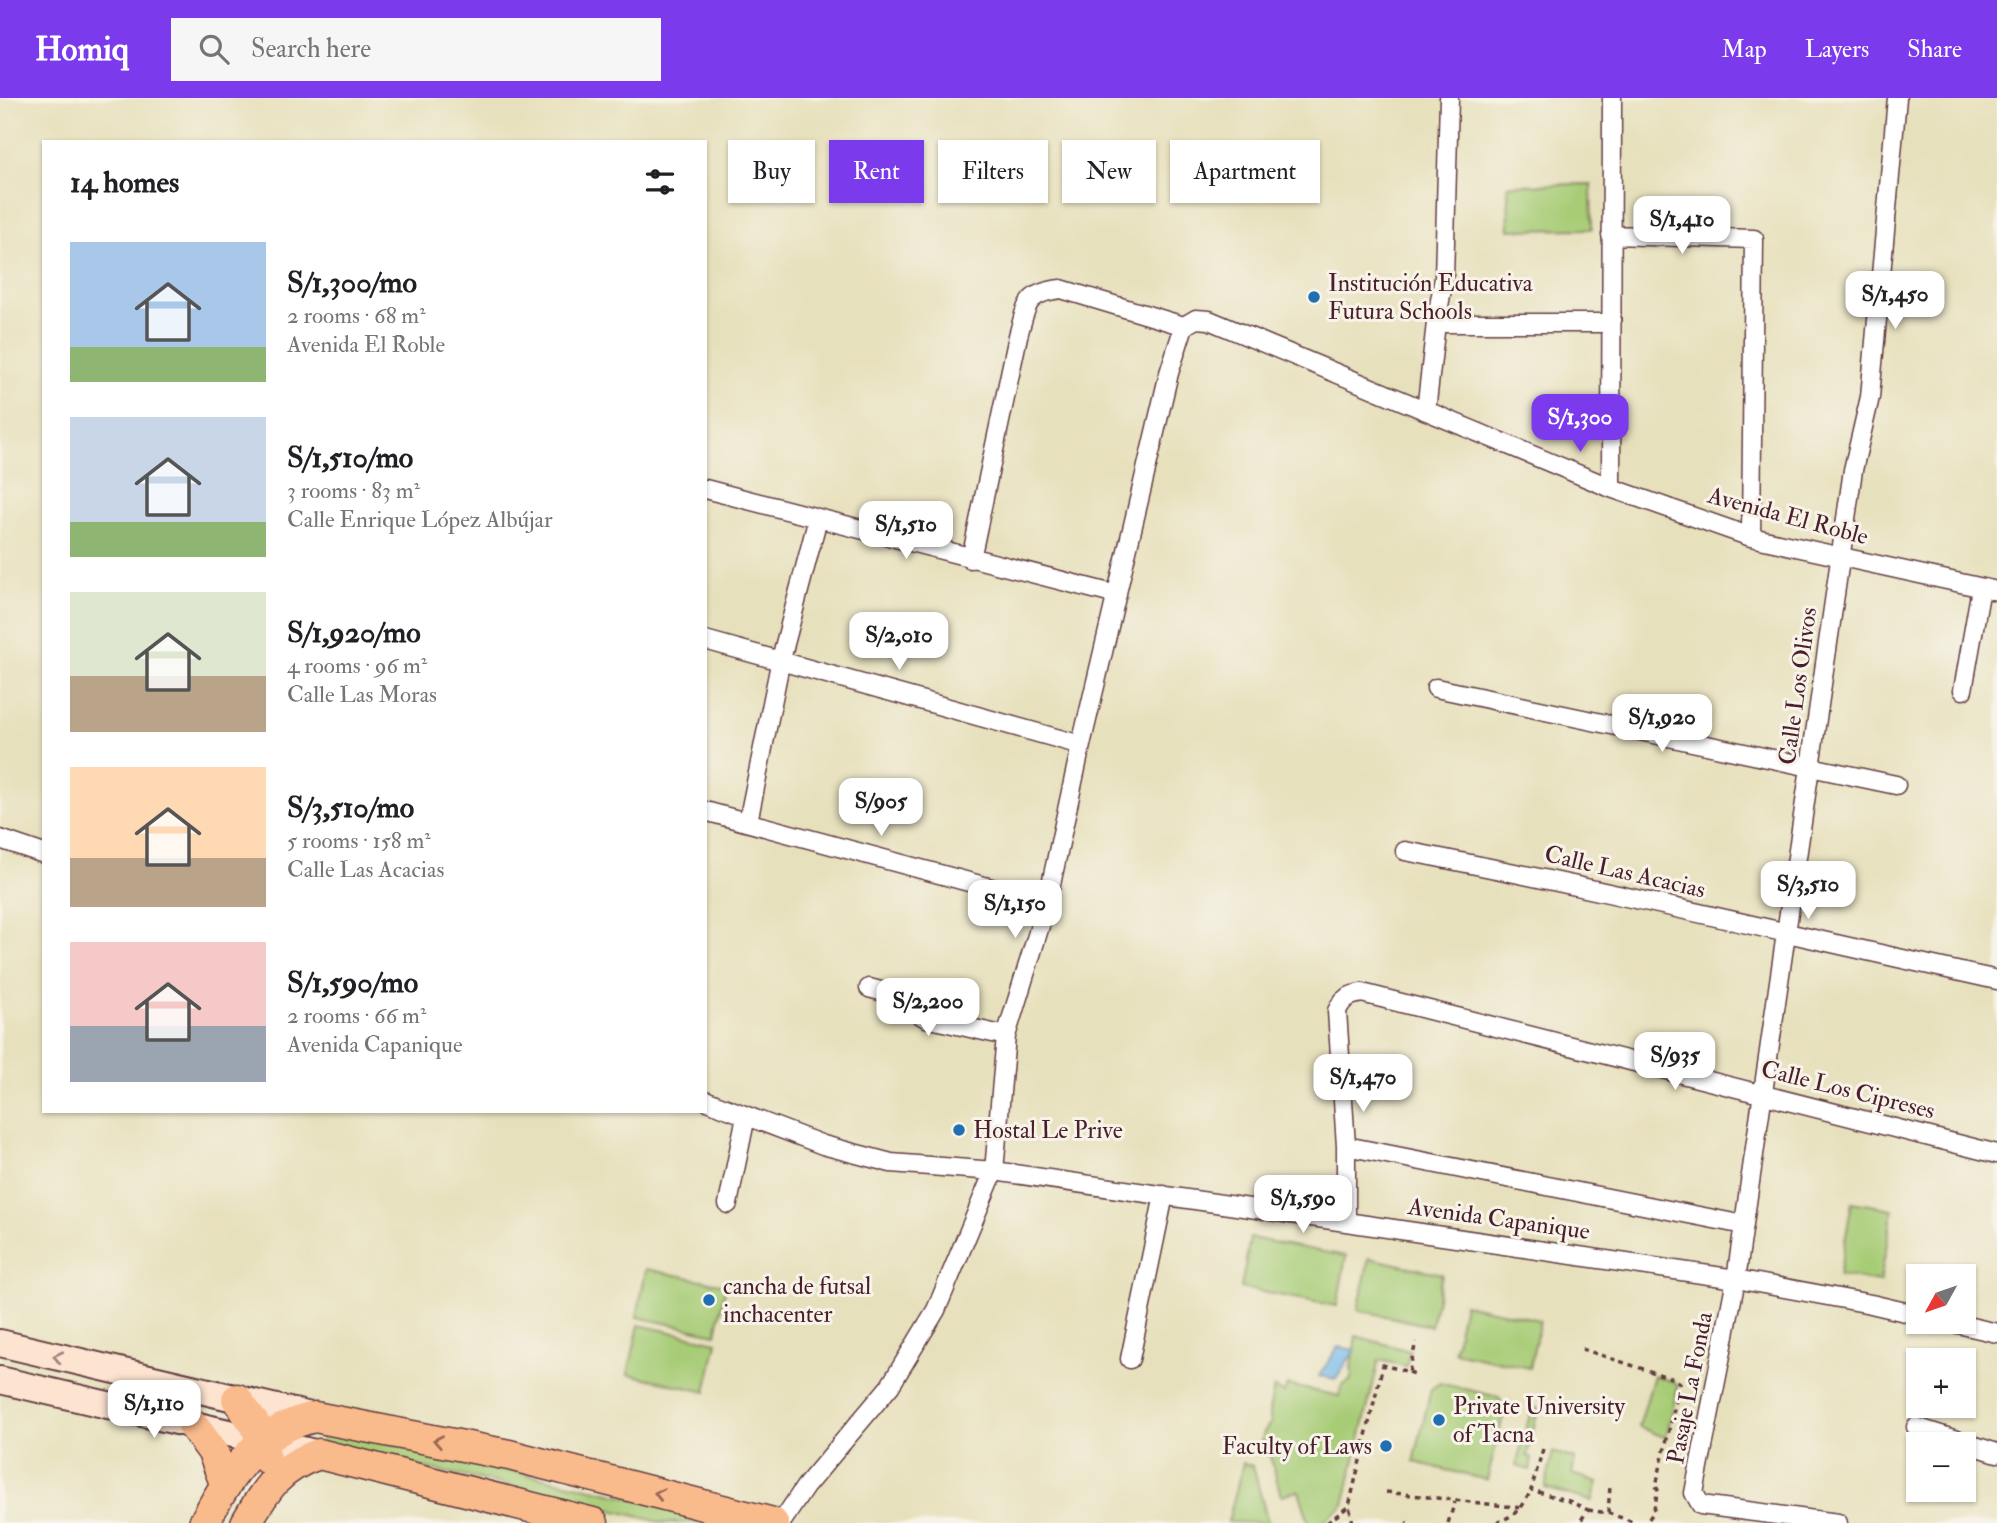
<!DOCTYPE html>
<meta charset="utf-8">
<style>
body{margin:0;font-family:"IM FELL Double Pica",serif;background:#f6f6f6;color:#202124;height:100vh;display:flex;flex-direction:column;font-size:26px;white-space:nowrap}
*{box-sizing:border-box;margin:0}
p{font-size:23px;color:#757577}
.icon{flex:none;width:38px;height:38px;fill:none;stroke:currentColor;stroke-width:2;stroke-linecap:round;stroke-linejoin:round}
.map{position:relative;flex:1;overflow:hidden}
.drawer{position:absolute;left:42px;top:42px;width:665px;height:973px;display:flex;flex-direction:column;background:#fff;border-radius:0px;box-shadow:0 2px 5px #0004}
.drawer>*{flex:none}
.top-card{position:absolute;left:728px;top:42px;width:665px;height:63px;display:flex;gap:14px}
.needle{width:46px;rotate:230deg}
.buttons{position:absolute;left:1906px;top:1166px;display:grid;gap:14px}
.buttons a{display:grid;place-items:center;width:70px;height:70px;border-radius:0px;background:#fff;box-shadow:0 2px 5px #0004;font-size:35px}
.price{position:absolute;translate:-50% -60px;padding:0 16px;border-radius:14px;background:#fff;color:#222;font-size:23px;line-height:46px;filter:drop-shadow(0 2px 4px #0008)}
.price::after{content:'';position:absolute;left:50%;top:42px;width:21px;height:16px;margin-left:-10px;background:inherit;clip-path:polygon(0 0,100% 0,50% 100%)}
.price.on{background:#7c3aed;color:#fff}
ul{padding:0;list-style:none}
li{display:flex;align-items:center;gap:21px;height:175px;padding:0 28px}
li span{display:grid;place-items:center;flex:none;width:196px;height:140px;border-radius:0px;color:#555}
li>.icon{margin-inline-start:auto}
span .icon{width:84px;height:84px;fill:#fffc;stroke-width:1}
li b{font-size:30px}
h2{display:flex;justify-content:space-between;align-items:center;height:84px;padding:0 28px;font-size:30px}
.chip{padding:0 24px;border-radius:0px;background:#fff;box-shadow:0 2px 5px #0004;font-size:24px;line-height:63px}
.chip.on{background:#7c3aed;color:#fff}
header{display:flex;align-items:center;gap:42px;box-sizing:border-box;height:98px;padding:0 35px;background:#7c3aed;color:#fff}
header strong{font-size:33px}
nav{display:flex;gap:38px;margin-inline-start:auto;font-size:24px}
.search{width:490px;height:63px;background:#f6f6f6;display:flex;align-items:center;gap:18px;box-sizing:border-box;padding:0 24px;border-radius:0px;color:#757577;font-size:26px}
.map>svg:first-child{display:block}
.green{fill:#a7cc76;stroke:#787650;stroke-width:2}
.water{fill:#72b9e9;stroke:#5e6c8a;stroke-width:2}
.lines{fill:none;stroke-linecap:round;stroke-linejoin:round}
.minor-casing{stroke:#623c41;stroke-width:21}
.secondary-casing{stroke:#623c41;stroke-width:30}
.trunk-casing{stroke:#623c41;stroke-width:33}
.path{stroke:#623c41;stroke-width:3.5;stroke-dasharray:5 5;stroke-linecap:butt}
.minor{stroke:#fff;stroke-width:18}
.secondary{stroke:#fde4d1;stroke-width:26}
.trunk{stroke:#fabb8c;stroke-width:30}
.oneway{stroke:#a4827e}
.oneway2{stroke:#996557}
.poi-dot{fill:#1f6fb2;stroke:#f7f3e8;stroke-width:2.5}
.labels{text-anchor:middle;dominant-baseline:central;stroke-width:6;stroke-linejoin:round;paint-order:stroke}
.poi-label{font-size:24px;fill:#4a1f2b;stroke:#f7f3e8;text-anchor:start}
.street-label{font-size:24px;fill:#4a1f2b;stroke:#f7f3e8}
</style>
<header>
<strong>Homiq</strong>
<div class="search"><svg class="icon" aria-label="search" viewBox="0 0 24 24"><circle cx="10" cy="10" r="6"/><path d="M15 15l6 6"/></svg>Search here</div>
<nav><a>Map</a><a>Layers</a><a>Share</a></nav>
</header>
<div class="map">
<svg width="1997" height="1425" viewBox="0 0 1997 1425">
<rect width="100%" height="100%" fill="#f7f3e8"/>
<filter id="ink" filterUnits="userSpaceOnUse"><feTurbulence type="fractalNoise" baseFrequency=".0143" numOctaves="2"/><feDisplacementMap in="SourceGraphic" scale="14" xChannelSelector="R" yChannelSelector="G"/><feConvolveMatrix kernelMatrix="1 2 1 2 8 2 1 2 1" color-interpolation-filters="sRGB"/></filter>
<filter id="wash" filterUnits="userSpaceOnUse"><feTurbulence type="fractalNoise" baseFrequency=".00686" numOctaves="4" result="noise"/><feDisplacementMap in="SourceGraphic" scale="28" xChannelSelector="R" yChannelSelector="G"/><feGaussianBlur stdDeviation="1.57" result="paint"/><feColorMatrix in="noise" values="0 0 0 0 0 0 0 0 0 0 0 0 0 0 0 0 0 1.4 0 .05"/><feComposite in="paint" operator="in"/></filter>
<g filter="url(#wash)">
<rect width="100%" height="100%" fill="#e7e0bc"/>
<path class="green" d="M 1591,86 L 1592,131 L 1509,132 L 1508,87 Z
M 1852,1104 L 1893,1111 L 1880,1184 L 1839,1177 Z
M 1250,1140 L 1346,1158 L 1337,1208 L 1241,1190 Z
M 1369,1160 L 1442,1176 L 1431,1228 L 1358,1212 Z
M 646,1171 L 726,1187 L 716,1236 L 637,1219 Z
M 1464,1206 L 1540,1222 L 1530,1270 L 1454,1254 Z
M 639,1227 L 717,1244 L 706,1294 L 628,1276 Z
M 1356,1238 L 1410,1253 L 1406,1268 L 1379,1262 L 1344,1407 L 1321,1425 L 1309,1425 L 1299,1393 L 1281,1397 L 1270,1358 L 1260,1351 L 1264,1334 L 1271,1324 L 1269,1312 L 1274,1290 L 1284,1295 L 1287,1287 L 1339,1298 L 1342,1287 L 1350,1283 L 1352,1275 L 1351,1270 Z
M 1654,1277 L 1674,1284 L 1678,1288 L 1666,1340 L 1639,1329 Z
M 1439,1285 L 1499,1299 L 1505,1312 L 1487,1382 L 1414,1364 L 1431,1291 Z
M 1532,1309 L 1538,1311 L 1527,1358 L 1532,1360 L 1530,1372 L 1516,1368 Z
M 330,1331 L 741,1425 L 664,1425 L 540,1394 L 331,1350 L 322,1346 L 321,1338 Z
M 1553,1354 L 1575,1361 L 1572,1376 L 1598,1384 L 1592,1403 L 1545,1390 Z
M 1243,1365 L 1253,1368 L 1268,1425 L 1228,1424 Z"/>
<path class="water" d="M 1338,1249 L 1355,1252 L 1336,1281 L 1319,1278 Z"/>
</g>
<g filter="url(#ink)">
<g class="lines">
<defs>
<path id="minor" d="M 1611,137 L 1754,141 L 1751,439
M 1436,225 L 1610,225
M 1184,228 L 1196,221 L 1209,222 L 1611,390 L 1751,439 L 1997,493
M 1426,313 L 1436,225 L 1444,180 L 1449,0
M 1611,390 L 1612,0
M 705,391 L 1117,497
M 971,461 L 1018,238 C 1027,207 1025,195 1061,191 L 1184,228
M 705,542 L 1081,647
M 1436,590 L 1896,687
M 1963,592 L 1981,490
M 705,713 L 1047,805
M 748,724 L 781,561 L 818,420
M 0,741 L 44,756
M 1405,753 C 1603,791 1800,839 1997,882
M 869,890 L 910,901 L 921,917 L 926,920 L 1006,938
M 705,1002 L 823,1047 L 891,1065 L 994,1073 L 1346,1124 L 1736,1181 L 1871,1206 L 1918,1217
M 1346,1048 L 1744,1127
M 728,1106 L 746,1018
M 1346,1124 L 1346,1048 L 1337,913 C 1342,901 1349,897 1362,895 L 1997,1056
M 1945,1223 L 1997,1235
M 1130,1261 L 1164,1097
M 1916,1329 L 1997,1355
M 781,1425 L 805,1389 L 890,1288 L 936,1212 L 994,1073 L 1006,938 L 1047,805 L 1081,647 L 1169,275 L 1184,228
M 1838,1425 L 1701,1407 L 1694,1395 L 1736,1181 L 1853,372 L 1870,299 L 1897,0"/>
<path id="secondary" d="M 0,1245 L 315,1319
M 0,1282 L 319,1356"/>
<path id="trunk" d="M 237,1301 L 256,1328 L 266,1360
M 193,1327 L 213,1354 L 225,1385
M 204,1425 C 229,1377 258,1330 315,1319 L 509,1357 L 773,1425
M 246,1425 C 266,1391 279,1369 319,1356 L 593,1425"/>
</defs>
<use href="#minor" class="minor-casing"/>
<use href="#secondary" class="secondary-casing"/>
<use href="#trunk" class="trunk-casing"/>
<path class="path" d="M 1582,1251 L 1674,1281 L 1680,1285 L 1656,1388 L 1658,1392 L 1653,1415 L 1646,1425
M 1409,1274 L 1415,1276 L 1415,1279
M 1543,1351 L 1531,1392 L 1569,1403 L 1588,1412 L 1579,1425
M 1386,1394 L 1522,1410
M 1588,1412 L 1608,1415 L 1636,1425
M 1608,1415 L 1610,1388
M 1406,1424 L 1407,1425
M 1327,1425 L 1349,1408
M 1353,1425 L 1349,1408 L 1383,1267 L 1409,1274 L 1416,1244
M 1448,1425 L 1455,1404
M 1496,1425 C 1517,1416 1521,1413 1531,1392"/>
<use href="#minor" class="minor"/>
<use href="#secondary" class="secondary"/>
<use href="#trunk" class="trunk"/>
</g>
<defs><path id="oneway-chevron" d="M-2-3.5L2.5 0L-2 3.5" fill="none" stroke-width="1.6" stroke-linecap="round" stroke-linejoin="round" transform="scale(1.75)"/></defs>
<use class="oneway" href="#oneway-chevron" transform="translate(58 1259) rotate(-167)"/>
<g class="oneway2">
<use href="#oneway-chevron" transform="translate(438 1343) rotate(-169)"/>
<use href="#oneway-chevron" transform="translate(659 1396) rotate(-166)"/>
</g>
</g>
<g class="poi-dot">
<circle cx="1314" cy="199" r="7"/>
<circle cx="959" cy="1032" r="7"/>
<circle cx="709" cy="1202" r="7"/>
<circle cx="1439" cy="1322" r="7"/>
<circle cx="1386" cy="1348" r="7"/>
</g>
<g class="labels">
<g class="poi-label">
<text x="1328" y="185">Institución Educativa<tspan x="1328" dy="28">Futura Schools</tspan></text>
<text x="973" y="1032">Hostal Le Prive</text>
<text x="723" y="1188">cancha de futsal<tspan x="723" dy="28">inchacenter</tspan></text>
<text x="1453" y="1308">Private University<tspan x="1453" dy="28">of Tacna</tspan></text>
<text x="1372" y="1348" text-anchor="end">Faculty of Laws</text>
</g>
<g class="street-label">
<text transform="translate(1788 418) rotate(15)">Avenida El Roble</text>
<text transform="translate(1798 588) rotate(-82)">Calle Los Olivos</text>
<text transform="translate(1625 774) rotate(13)">Calle Las Acacias</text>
<text transform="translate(1848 992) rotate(14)">Calle Los Cipreses</text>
<text transform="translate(1499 1121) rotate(8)">Avenida Capanique</text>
<text transform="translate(1690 1290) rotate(-79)">Pasaje La Fonda</text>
</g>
</g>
</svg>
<div class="buttons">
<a><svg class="needle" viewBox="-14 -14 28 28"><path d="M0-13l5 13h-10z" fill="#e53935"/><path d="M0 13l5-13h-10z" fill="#757577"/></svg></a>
<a>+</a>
<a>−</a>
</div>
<b class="price" style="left:1682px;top:158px">S/1,410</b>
<b class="price" style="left:1895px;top:233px">S/1,450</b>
<b class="price on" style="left:1580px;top:356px">S/1,300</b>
<b class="price" style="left:906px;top:463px">S/1,510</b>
<b class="price" style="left:899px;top:574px">S/2,010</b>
<b class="price" style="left:1662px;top:656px">S/1,920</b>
<b class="price" style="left:881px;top:740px">S/905</b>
<b class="price" style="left:1808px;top:823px">S/3,510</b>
<b class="price" style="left:1015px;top:842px">S/1,150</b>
<b class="price" style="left:928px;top:940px">S/2,200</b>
<b class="price" style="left:1675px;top:994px">S/935</b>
<b class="price" style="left:1363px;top:1016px">S/1,470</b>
<b class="price" style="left:1303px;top:1137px">S/1,590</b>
<b class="price" style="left:154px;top:1342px">S/1,110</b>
<div class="top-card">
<a class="chip">Buy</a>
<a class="chip on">Rent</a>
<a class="chip">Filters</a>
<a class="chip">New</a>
<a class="chip">Apartment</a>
</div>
<section class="drawer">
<h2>14 homes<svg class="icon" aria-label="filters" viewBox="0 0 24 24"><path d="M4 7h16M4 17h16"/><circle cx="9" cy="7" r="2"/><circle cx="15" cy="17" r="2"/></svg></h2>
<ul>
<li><span style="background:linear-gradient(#a9c7e8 75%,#8fb573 0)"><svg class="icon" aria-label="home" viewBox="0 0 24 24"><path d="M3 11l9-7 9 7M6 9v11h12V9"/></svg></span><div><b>S/1,300/mo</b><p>2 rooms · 68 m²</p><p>Avenida El Roble</p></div></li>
<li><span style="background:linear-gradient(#c9d6e8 75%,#8fb573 0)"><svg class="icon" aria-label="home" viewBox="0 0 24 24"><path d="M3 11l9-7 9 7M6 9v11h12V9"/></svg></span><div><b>S/1,510/mo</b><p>3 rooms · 83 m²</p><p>Calle Enrique López Albújar</p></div></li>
<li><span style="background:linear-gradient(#dfe7d0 60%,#b9a48a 0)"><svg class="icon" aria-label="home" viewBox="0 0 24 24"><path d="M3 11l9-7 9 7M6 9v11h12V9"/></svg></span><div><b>S/1,920/mo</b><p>4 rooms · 96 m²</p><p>Calle Las Moras</p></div></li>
<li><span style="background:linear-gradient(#ffd9b3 65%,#b9a48a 0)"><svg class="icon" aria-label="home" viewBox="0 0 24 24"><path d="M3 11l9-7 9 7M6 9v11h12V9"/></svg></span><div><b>S/3,510/mo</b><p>5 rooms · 158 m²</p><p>Calle Las Acacias</p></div></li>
<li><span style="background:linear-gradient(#f6c9c9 60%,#9aa5b1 0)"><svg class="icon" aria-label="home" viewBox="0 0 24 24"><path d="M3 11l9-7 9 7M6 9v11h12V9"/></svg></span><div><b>S/1,590/mo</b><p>2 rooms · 66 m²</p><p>Avenida Capanique</p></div></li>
</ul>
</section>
</div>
